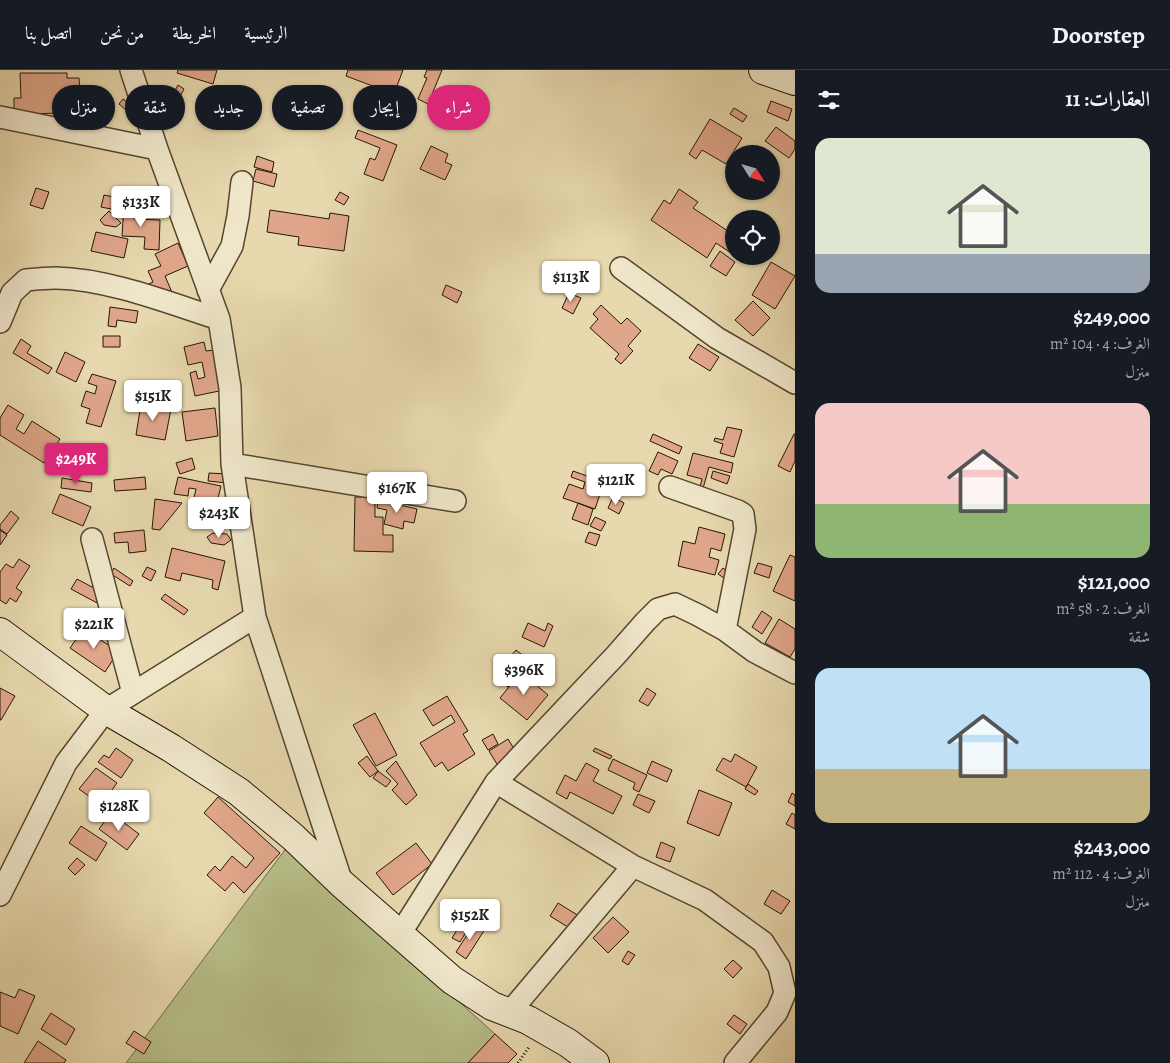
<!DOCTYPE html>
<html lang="ar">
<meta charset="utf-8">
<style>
body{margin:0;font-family:Alegreya,Amiri,serif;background:#242831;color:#f1f3f6;direction:rtl;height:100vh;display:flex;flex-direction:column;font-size:19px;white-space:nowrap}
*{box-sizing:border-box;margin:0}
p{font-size:16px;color:#9ea1a6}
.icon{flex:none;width:28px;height:28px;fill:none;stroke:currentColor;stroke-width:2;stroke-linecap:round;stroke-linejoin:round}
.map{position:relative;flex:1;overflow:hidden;direction:ltr}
.details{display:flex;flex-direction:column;background:#171b24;width:375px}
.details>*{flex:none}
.banner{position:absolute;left:15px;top:15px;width:475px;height:45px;direction:rtl;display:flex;gap:10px}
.needle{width:32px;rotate:127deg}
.buttons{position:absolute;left:725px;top:75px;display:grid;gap:10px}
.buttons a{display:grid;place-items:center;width:55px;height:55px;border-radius:50%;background:#171b24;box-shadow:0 1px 4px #0004;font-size:25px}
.price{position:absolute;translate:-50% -42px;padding:0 11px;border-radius:5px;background:#fff;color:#222;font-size:16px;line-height:32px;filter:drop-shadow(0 1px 2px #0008)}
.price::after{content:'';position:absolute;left:50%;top:30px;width:15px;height:11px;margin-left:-8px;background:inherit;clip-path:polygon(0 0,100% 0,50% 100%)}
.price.current{background:#db2777;color:#fff}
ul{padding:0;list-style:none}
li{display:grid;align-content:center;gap:10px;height:265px;padding:0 20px}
li span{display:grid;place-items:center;height:155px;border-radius:15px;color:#555}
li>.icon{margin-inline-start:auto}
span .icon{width:90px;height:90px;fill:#fffc;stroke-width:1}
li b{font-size:21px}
h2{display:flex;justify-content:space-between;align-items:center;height:60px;padding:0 20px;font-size:21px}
.pill{padding:0 18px;border-radius:22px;background:#171b24;box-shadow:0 1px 4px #0004;font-size:18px;line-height:45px}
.pill.current{background:#db2777;color:#fff}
header{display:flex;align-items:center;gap:30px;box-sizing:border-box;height:70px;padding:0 25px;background:#171b24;border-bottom:1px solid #363941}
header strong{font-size:24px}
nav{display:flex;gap:28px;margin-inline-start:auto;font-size:18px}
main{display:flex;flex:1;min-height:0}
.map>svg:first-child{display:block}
.green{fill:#b7be88;stroke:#6e6a48}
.building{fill:#e0a68a;stroke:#261607}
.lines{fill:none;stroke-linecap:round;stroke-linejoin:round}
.street-casing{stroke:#564630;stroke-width:24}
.secondary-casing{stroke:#261607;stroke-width:30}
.path{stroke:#261607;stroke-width:3;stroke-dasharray:1 2.5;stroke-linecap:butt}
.street{stroke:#efe6ca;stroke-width:21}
.secondary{stroke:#efe6ca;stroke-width:28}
</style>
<header>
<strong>Doorstep</strong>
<nav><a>الرئيسية</a><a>الخريطة</a><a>من نحن</a><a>اتصل بنا</a></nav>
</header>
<main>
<section class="details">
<h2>العقارات: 11<svg class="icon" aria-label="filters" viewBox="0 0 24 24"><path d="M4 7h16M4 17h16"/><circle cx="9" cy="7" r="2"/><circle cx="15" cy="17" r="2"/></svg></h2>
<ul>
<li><span style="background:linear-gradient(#dfe7d0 75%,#9aa5b1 0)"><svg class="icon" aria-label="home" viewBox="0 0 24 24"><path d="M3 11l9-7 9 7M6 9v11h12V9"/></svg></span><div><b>$249,000</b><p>الغرف: 4 · 104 m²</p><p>منزل</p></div></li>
<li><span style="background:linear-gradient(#f6c9c9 65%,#8fb573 0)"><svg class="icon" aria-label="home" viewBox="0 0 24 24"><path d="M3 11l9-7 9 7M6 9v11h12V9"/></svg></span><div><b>$121,000</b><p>الغرف: 2 · 58 m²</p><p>شقة</p></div></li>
<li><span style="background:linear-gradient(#bfe0f5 65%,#c2b280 0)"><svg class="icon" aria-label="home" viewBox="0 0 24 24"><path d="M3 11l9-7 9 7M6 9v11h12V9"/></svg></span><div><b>$243,000</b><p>الغرف: 4 · 112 m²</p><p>منزل</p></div></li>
</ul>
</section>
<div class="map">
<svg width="795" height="993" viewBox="0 0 795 993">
<rect width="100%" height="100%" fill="#e7d8ad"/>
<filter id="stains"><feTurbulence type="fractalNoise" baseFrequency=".004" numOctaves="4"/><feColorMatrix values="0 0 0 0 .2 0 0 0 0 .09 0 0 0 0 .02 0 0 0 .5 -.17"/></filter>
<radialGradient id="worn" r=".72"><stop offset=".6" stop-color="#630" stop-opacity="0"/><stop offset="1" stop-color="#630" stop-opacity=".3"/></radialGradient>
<path class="green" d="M 287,777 L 495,964 L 468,993 L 126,993 Z"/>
<path class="building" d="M 178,0 L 217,0 L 213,14 L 177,3 Z
M 348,0 L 403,0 L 394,24 L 346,6 Z
M 427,0 L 442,0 L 428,34 L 418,29 L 427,8 L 424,7 Z
M 20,3 L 67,3 L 67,8 L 79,8 L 80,23 L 69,23 L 69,43 L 14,44 L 14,28 L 21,28 Z
M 178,15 L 184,19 L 178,30 L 172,26 Z
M 123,29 L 132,36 L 127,41 L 119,34 Z
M 771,31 L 792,39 L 788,51 L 767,42 Z
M 734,38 L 747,46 L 743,52 L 730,44 Z
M 710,49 L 742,68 L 726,94 L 702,80 L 696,89 L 689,84 Z
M 776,57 L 795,71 L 795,79 L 789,88 L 765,71 Z
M 358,60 L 397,75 L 383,111 L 364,104 L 370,88 L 375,90 L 380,78 L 355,68 Z
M 431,76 L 448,84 L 445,92 L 452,95 L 445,110 L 420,99 Z
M 257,86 L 274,92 L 272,102 L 254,97 Z
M 256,99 L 277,104 L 274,117 L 253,111 Z
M 36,118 L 49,122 L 43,139 L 30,135 Z
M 679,119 L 698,132 L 693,138 L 734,165 L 734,185 L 716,173 L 707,188 L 651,150 L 664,130 L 670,134 Z
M 340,122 L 349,127 L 344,135 L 335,130 Z
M 104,125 L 123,129 L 121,141 L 101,137 Z
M 124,134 L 135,134 L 134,149 L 160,150 L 159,180 L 144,179 L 145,167 L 122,166 Z
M 270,140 L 329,149 L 330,143 L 349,146 L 344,181 L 298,175 L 299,167 L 267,162 Z
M 109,141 L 121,153 L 116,157 L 104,155 L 100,150 Z
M 96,162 L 128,169 L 124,188 L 91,181 Z
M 178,173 L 188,196 L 165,206 L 174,227 L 140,218 L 153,212 L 148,201 L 161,196 L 155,184 Z
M 720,181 L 735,192 L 726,206 L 710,196 Z
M 771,192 L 795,206 L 775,239 L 752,225 Z
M 446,215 L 462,222 L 457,233 L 442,225 Z
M 569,223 L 581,228 L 573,244 L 562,238 Z
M 753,231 L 770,248 L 753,266 L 735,250 Z
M 601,235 L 621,254 L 627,248 L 641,261 L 628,276 L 633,281 L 621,294 L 615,289 L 619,284 L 590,258 L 598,249 L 593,244 Z
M 110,237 L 138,241 L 136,253 L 117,250 L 116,257 L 108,256 Z
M 103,266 L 120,266 L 120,277 L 103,277 Z
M 21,269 L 31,276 L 27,283 L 52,298 L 48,304 L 13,283 Z
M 204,272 L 206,281 L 214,280 L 224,320 L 195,326 L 190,303 L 196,301 L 198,309 L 205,307 L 202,292 L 188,295 L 184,277 Z
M 698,274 L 719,287 L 710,301 L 689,288 Z
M 65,282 L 85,292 L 76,312 L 56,302 Z
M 92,304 L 116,311 L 101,357 L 86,353 L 90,339 L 81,336 L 86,321 L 95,324 L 97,316 L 88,313 Z
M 133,315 L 164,323 L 161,334 L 144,330 L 143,334 L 129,331 Z
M 141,334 L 171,339 L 165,370 L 136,365 Z
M 8,335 L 24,345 L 16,359 L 24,364 L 32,351 L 60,369 L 44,393 L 0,365 L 0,348 Z
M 215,338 L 218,366 L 186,371 L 182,342 Z
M 727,357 L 742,360 L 734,387 L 720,383 L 723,374 L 714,371 L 715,368 L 723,370 Z
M 653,364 L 682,377 L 679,384 L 650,371 Z
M 794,364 L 795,364 L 795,391 L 790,402 L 778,396 Z
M 658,382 L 678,391 L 672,404 L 661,399 L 658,405 L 649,401 Z
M 693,383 L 733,393 L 731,403 L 709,397 L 702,422 L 699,421 L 702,409 L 687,405 Z
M 192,388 L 195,399 L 180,404 L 176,393 Z
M 573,401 L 604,412 L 595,439 L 563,428 L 569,414 L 583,419 L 585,412 L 571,407 Z
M 713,401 L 730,406 L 727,414 L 711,408 Z
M 209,403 L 228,404 L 227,413 L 208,411 Z
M 145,407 L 146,419 L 115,421 L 114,410 Z
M 178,407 L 221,416 L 215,441 L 192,436 L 196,419 L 189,418 L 188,426 L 174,424 Z
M 62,408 L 92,413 L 91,422 L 61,418 Z
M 60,424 L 91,437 L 83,456 L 52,443 Z
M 355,427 L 375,427 L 375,447 L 383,447 L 383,465 L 393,465 L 393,482 L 354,481 Z
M 613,427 L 624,433 L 619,444 L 608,438 Z
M 155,429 L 182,433 L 160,460 L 152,459 Z
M 378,430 L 417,439 L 414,453 L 404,451 L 403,459 L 384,454 L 387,440 L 377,438 Z
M 578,433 L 593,439 L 588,455 L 572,449 Z
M 11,441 L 19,448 L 7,464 L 0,459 L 0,455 Z
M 595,447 L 606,452 L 601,461 L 590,456 Z
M 699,457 L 725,464 L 721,481 L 711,478 L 709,487 L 719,490 L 715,505 L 678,496 L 683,471 L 695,474 Z
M 0,460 L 7,465 L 0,475 Z
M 144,460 L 146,481 L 129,483 L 128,472 L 115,473 L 114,463 Z
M 589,462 L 600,465 L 596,476 L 585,472 Z
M 213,463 L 227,464 L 231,470 L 224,475 L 211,473 L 207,467 Z
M 172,478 L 225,491 L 218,520 L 212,518 L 213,510 L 182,503 L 180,511 L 165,507 Z
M 790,485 L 795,487 L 795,531 L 773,521 Z
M 19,489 L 30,496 L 16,518 L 22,522 L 16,532 L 10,528 L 6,534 L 0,530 L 0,502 L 6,494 L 13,498 Z
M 758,493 L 772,497 L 769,508 L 754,503 Z
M 147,497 L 156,501 L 151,511 L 142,506 Z
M 114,498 L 133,511 L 130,516 L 111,504 Z
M 723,498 L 728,502 L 724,508 L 718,504 Z
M 77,509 L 105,524 L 99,534 L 71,519 Z
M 165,524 L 188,540 L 184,545 L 161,529 Z
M 762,541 L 772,548 L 762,564 L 752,557 Z
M 779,549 L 795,559 L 795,579 L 790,587 L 765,573 Z
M 528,553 L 545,561 L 548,553 L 553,556 L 544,577 L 522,567 Z
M 84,558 L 118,582 L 105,602 L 70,578 Z
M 516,580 L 530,591 L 508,617 L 494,606 Z
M 521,602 L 548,625 L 527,650 L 500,628 Z
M 0,618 L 15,626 L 1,650 L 0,650 Z
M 647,618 L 656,624 L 648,636 L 639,631 Z
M 447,626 L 468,661 L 463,664 L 475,684 L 448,701 L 442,692 L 435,697 L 420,673 L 455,652 L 451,645 L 433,656 L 423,640 Z
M 375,643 L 397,685 L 376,696 L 353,655 Z
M 493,664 L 498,674 L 488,680 L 482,670 Z
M 508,669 L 519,687 L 500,699 L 489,681 Z
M 116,678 L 133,690 L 121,708 L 98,692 L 104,685 L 109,688 Z
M 595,678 L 612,686 L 610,689 L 593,681 Z
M 735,684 L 757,697 L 746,717 L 716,700 L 723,688 L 731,692 Z
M 367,686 L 378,701 L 370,707 L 358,693 Z
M 613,689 L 647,705 L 639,722 L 633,719 L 635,713 L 608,700 Z
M 396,691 L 417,725 L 406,735 L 392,720 L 398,714 L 386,701 Z
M 652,691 L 672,700 L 667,712 L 647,703 Z
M 586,693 L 599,700 L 593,711 L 622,726 L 613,744 L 570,722 L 567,729 L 556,723 L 565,705 L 576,711 Z
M 96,698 L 117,713 L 101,735 L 79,719 Z
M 378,701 L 391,711 L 386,717 L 373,708 Z
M 748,714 L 758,721 L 755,725 L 745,719 Z
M 699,720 L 732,733 L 719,766 L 687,753 Z
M 792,723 L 795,725 L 795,736 L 788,732 Z
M 638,724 L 655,731 L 649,743 L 633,735 Z
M 218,727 L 280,783 L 244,823 L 233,812 L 225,821 L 207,805 L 215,796 L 220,801 L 232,786 L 246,798 L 254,788 L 204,743 Z
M 98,734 L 108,742 L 101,752 L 91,744 Z
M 111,743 L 139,764 L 127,780 L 99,759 Z
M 792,743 L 795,745 L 795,759 L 786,754 Z
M 81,756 L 107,773 L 96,791 L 69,773 Z
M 661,772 L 675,778 L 670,792 L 656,787 Z
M 416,773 L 432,794 L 393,825 L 376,803 Z
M 77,788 L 85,795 L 75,805 L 68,798 Z
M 772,820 L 790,831 L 781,844 L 764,834 Z
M 558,833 L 579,846 L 571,859 L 550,846 Z
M 470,839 L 477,844 L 460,872 L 452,868 Z
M 613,847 L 629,862 L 608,883 L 593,868 Z
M 475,853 L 485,859 L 466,889 L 456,882 Z
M 628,881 L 635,885 L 628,895 L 622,891 Z
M 733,890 L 742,898 L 733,908 L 724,899 Z
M 19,919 L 35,926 L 18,964 L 0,956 L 0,922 L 15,928 Z
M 51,943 L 75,959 L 66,975 L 41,959 Z
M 734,945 L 747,954 L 740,964 L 727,954 Z
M 134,961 L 151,972 L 144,984 L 126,973 Z
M 495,964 L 517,984 L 508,993 L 468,993 Z
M 38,971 L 66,990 L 64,993 L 24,993 Z"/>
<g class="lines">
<defs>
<path id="street" d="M 131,0 L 157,79 L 219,249 L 230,318 L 232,394 L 255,547 L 342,813
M 0,47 L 157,79
M 621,198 L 717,268 L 795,313
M 208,220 L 232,176 L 238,146 L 242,112
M 0,252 L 12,223 L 26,210 C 36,209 46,208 56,208 C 109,209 169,233 219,249
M 232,394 L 455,431
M 670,417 L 738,441 L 743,444 L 744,451 L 745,459 L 725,560
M 92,469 L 133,623
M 496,712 L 633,796 L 705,830 L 763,872 L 779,897 L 785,923 L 777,942 L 735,993
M 0,825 L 66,693 L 106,640 L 255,547
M 400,864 L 496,712 L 616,585 L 645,552 L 658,539 L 675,534 L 698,545 L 725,560 L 755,582 L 795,603
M 509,943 L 633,796"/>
<path id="secondary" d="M 763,0 L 795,11
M 0,562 L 106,640 L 171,678 L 239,722 L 293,767 L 342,814 L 452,910 L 492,936 L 528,950 L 542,958 L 568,973 L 595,993"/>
</defs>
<use href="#street" class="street-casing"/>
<use href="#secondary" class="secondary-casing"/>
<path class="path" d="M 518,993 L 529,977"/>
<use href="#street" class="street"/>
<use href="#secondary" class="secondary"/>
</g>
<rect width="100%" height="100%" filter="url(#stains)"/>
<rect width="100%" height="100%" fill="url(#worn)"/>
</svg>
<div class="buttons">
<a><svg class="needle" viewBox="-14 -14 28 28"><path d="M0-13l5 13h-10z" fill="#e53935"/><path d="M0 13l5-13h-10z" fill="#9ea1a6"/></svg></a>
<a><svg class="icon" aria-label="locate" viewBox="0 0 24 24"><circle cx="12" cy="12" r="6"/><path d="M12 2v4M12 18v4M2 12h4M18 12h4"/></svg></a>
</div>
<b class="price" style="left:141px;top:158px">$133K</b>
<b class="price" style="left:571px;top:233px">$113K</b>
<b class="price" style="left:153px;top:352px">$151K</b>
<b class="price current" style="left:76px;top:415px">$249K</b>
<b class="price" style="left:616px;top:436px">$121K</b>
<b class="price" style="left:397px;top:444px">$167K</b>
<b class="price" style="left:219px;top:469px">$243K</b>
<b class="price" style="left:94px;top:580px">$221K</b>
<b class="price" style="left:524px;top:626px">$396K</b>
<b class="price" style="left:119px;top:762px">$128K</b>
<b class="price" style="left:470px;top:871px">$152K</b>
<div class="banner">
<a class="pill current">شراء</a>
<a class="pill">إيجار</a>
<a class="pill">تصفية</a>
<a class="pill">جديد</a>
<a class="pill">شقة</a>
<a class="pill">منزل</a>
</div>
</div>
</main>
